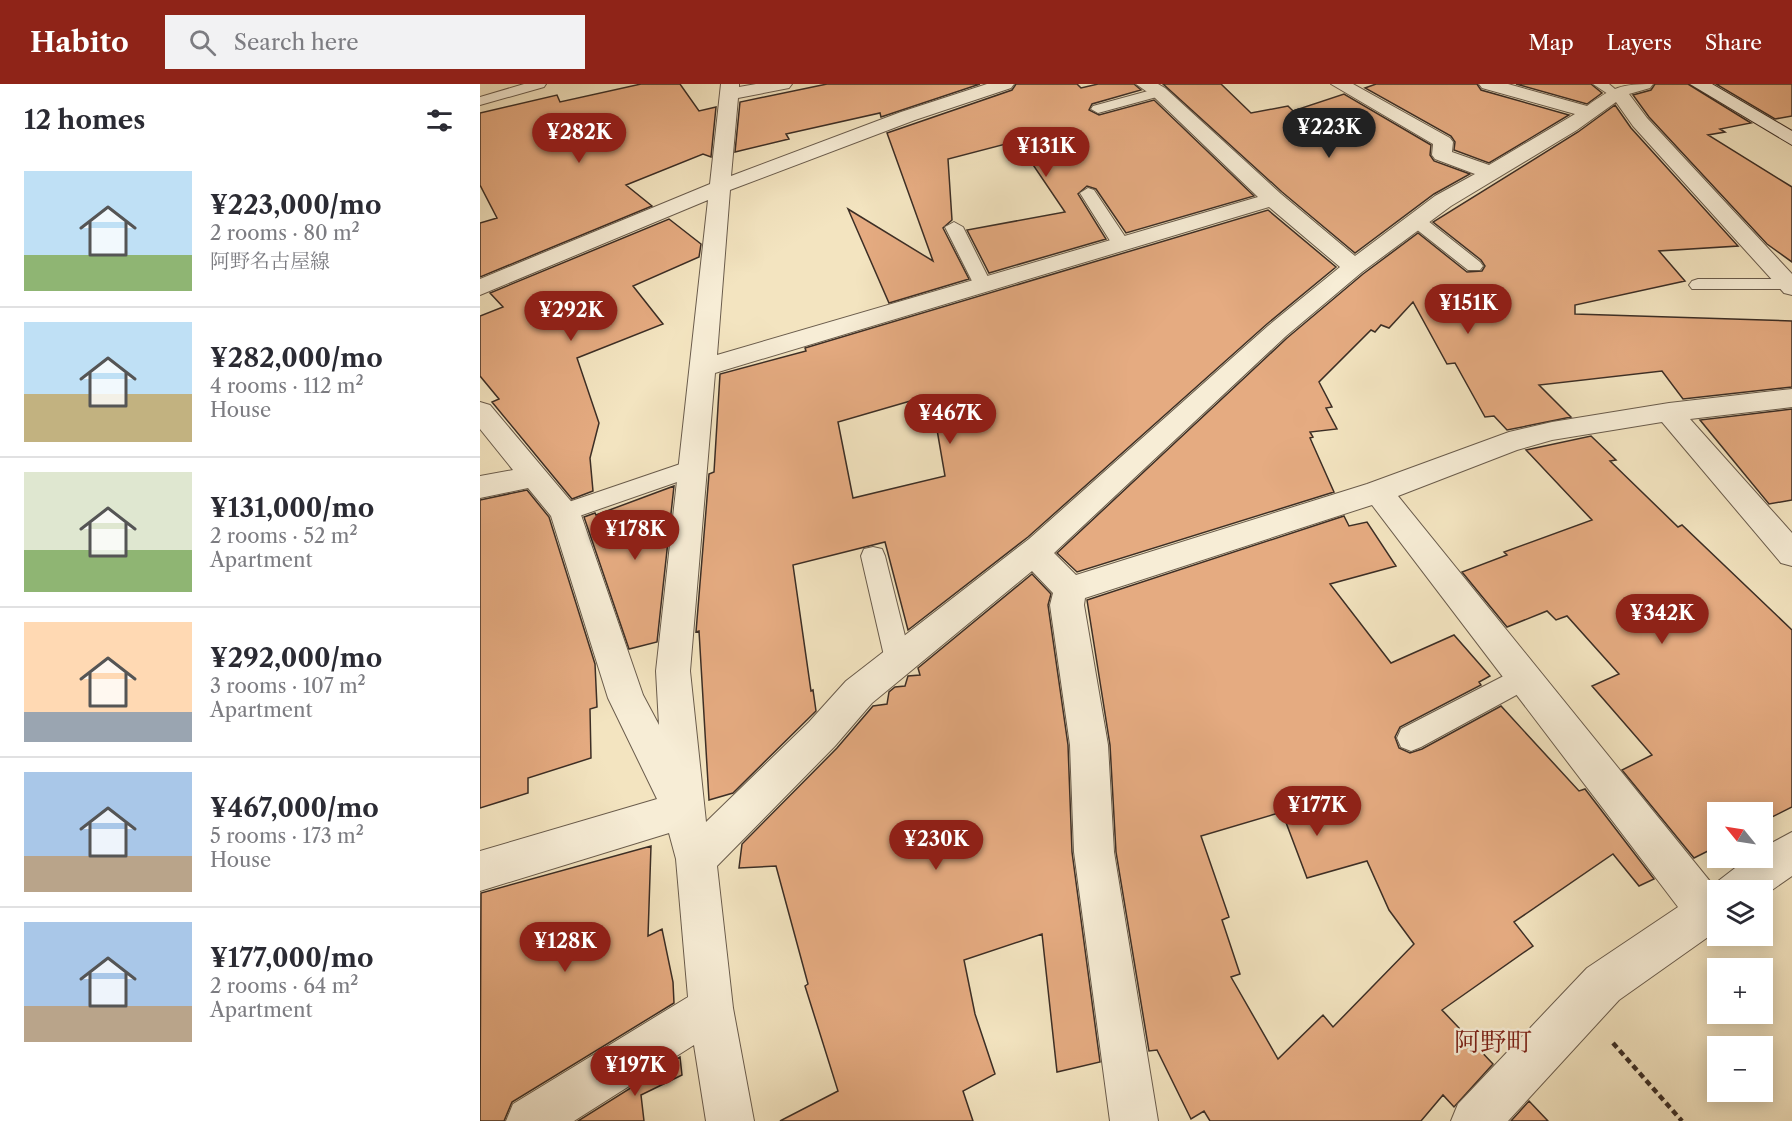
<!DOCTYPE html>
<meta charset="utf-8">
<style>
body{margin:0;font-family:"Libre Caslon Text","Noto Serif JP",serif;background:#f2f2f3;color:#2b2b33;height:100vh;display:flex;flex-direction:column;font-size:22px;white-space:nowrap}
*{box-sizing:border-box;margin:0}
p{font-size:20px;color:#7c7c81}
.icon{flex:none;width:33px;height:33px;fill:none;stroke:currentColor;stroke-width:2;stroke-linecap:round;stroke-linejoin:round}
.map{position:relative;flex:1;overflow:hidden}
.details{display:flex;flex-direction:column;background:#fff;width:480px}
.details>*{flex:none}
.needle{width:39px;rotate:300deg}
.fabs{position:absolute;left:1227px;top:718px;display:grid;gap:12px}
.fabs a{display:grid;place-items:center;width:66px;height:66px;border-radius:0px;background:#fff;box-shadow:0 3px 15px #0003;font-size:30px}
.price{position:absolute;translate:-50% -51px;padding:0 14px;border-radius:21px;background:#8f2418;color:#fff;font-size:20px;line-height:39px;filter:drop-shadow(0 2px 3px #0008)}
.price::after{content:'';position:absolute;left:50%;top:36px;width:18px;height:14px;margin-left:-9px;background:inherit;clip-path:polygon(0 0,100% 0,50% 100%)}
.price.selected{background:#222;color:#fff}
ul{padding:0;list-style:none}
li{display:flex;align-items:center;gap:18px;height:150px;padding:0 24px}
li+li{border-top:2px solid #e1e1e2}
li span{display:grid;place-items:center;flex:none;width:168px;height:120px;border-radius:0px;color:#555}
li>.icon{margin-inline-start:auto}
span .icon{width:72px;height:72px;fill:#fffc;stroke-width:1}
li b{font-size:26px}
h2{display:flex;justify-content:space-between;align-items:center;height:72px;padding:0 24px;font-size:26px}
header{display:flex;align-items:center;gap:36px;box-sizing:border-box;height:84px;padding:0 30px;background:#8f2418;color:#fff}
header strong{font-size:28px}
nav{display:flex;gap:33px;margin-inline-start:auto;font-size:21px}
.search{width:420px;height:54px;background:#f2f2f3;display:flex;align-items:center;gap:15px;box-sizing:border-box;padding:0 21px;border-radius:0px;color:#7c7c81;font-size:22px}
main{display:flex;flex:1;min-height:0}
.map>svg:first-child{display:block}
.building{fill:#e5ab81;stroke:#3c2e25;stroke-width:1.5;fill-rule:evenodd}
.lines{fill:none;stroke-linecap:round;stroke-linejoin:round}
.lane-casing{stroke:#6a5c4c;stroke-width:2}
.street-casing{stroke:#6a5c4c;stroke-width:2}
.secondary-casing{stroke:#3c2e25;stroke-width:2}
.path{stroke:#3c2e25;stroke-width:4.5;stroke-dasharray:6 4;stroke-linecap:butt}
.lane{fill:#f7edd6;fill-rule:evenodd}
.street{fill:#f7edd6;fill-rule:evenodd}
.secondary{fill:#f7edd6;fill-rule:evenodd}
.labels{text-anchor:middle;dominant-baseline:central;stroke-width:5;stroke-linejoin:round;paint-order:stroke}
.near-quarter-label{font-size:26px;fill:#7a1f14;stroke:#f7edd6}
</style>
<header>
<strong>Habito</strong>
<div class="search"><svg class="icon" aria-label="search" viewBox="0 0 24 24"><circle cx="10" cy="10" r="6"/><path d="M15 15l6 6"/></svg>Search here</div>
<nav><a>Map</a><a>Layers</a><a>Share</a></nav>
</header>
<main>
<section class="details">
<h2>12 homes<svg class="icon" aria-label="filters" viewBox="0 0 24 24"><path d="M4 7h16M4 17h16"/><circle cx="9" cy="7" r="2"/><circle cx="15" cy="17" r="2"/></svg></h2>
<ul>
<li><span style="background:linear-gradient(#bfe0f5 70%,#8fb573 0)"><svg class="icon" aria-label="home" viewBox="0 0 24 24"><path d="M3 11l9-7 9 7M6 9v11h12V9"/></svg></span><div><b>¥223,000/mo</b><p>2 rooms · 80 m²</p><p>阿野名古屋線</p></div></li>
<li><span style="background:linear-gradient(#bfe0f5 60%,#c2b280 0)"><svg class="icon" aria-label="home" viewBox="0 0 24 24"><path d="M3 11l9-7 9 7M6 9v11h12V9"/></svg></span><div><b>¥282,000/mo</b><p>4 rooms · 112 m²</p><p>House</p></div></li>
<li><span style="background:linear-gradient(#dfe7d0 65%,#8fb573 0)"><svg class="icon" aria-label="home" viewBox="0 0 24 24"><path d="M3 11l9-7 9 7M6 9v11h12V9"/></svg></span><div><b>¥131,000/mo</b><p>2 rooms · 52 m²</p><p>Apartment</p></div></li>
<li><span style="background:linear-gradient(#ffd9b3 75%,#9aa5b1 0)"><svg class="icon" aria-label="home" viewBox="0 0 24 24"><path d="M3 11l9-7 9 7M6 9v11h12V9"/></svg></span><div><b>¥292,000/mo</b><p>3 rooms · 107 m²</p><p>Apartment</p></div></li>
<li><span style="background:linear-gradient(#a9c7e8 70%,#b9a48a 0)"><svg class="icon" aria-label="home" viewBox="0 0 24 24"><path d="M3 11l9-7 9 7M6 9v11h12V9"/></svg></span><div><b>¥467,000/mo</b><p>5 rooms · 173 m²</p><p>House</p></div></li>
<li><span style="background:linear-gradient(#a9c7e8 70%,#b9a48a 0)"><svg class="icon" aria-label="home" viewBox="0 0 24 24"><path d="M3 11l9-7 9 7M6 9v11h12V9"/></svg></span><div><b>¥177,000/mo</b><p>2 rooms · 64 m²</p><p>Apartment</p></div></li>
</ul>
</section>
<div class="map">
<svg width="1312" height="1037" viewBox="0 0 1312 1037">
<rect width="100%" height="100%" fill="#f3e4c0"/>
<filter id="stains"><feTurbulence type="fractalNoise" baseFrequency=".00333" numOctaves="4"/><feColorMatrix values="0 0 0 0 .2 0 0 0 0 .09 0 0 0 0 .02 0 0 0 .5 -.17"/></filter>
<radialGradient id="worn" r=".72"><stop offset=".6" stop-color="#630" stop-opacity="0"/><stop offset="1" stop-color="#630" stop-opacity=".3"/></radialGradient>
<path class="building" d="M 161,0 L 200,0 L 219,27 L 236,23 L 231,73 L 223,70 L 146,101 L 172,122 L 0,193 L 0,139 L 17,134 L 0,101 L 0,29 L 77,11 L 80,18 Z
M 347,0 L 500,0 L 401,33 L 400,29 L 306,50 L 309,55 L 255,68 L 260,18 Z
M 536,0 L 597,0 L 601,4 L 618,0 L 654,0 L 661,6 L 612,20 L 609,26 L 619,31 L 674,16 L 774,112 L 646,149 L 616,105 L 607,102 L 598,110 L 626,155 L 509,189 L 487,146 L 585,128 L 537,57 L 468,75 L 472,136 L 463,144 L 489,195 L 409,219 L 368,125 L 453,177 L 407,49 L 532,6 Z
M 683,0 L 741,0 L 771,29 L 808,22 L 813,27 L 864,10 L 951,61 L 950,71 L 954,77 L 990,90 L 954,110 L 875,169 L 802,108 Z
M 896,0 L 997,0 L 1001,6 L 1089,31 L 1009,79 L 974,66 L 975,58 L 971,52 L 885,4 Z
M 1036,0 L 1111,0 L 1122,9 L 1107,20 Z
M 1175,0 L 1208,0 L 1271,39 L 1240,45 L 1245,48 L 1228,51 L 1312,103 L 1312,178 L 1287,160 L 1169,33 L 1153,11 L 1171,6 Z
M 1236,0 L 1312,0 L 1312,32 L 1295,35 Z
M 1135,21 L 1151,44 L 1258,162 L 1179,167 L 1205,197 L 1095,221 L 1095,230 L 1312,237 L 1312,303 L 1203,315 L 1182,287 L 1059,301 L 1091,333 L 1027,346 L 1014,332 L 1005,333 L 975,279 L 967,280 L 933,218 L 909,244 L 901,241 L 895,248 L 891,246 L 839,298 L 852,323 L 846,324 L 857,345 L 830,348 L 833,353 L 830,354 L 854,408 L 597,488 L 577,469 L 807,254 L 883,190 L 938,149 L 987,188 L 1002,187 L 1005,182 L 1001,176 L 953,138 L 1098,48 Z
M 788,126 L 856,183 L 787,240 L 548,453 L 428,546 L 405,458 L 313,481 L 331,607 L 333,606 L 336,627 L 253,709 L 229,716 L 219,547 L 216,548 L 229,390 L 234,388 L 240,290 L 326,267 L 325,264 ZM 451,311 L 465,392 L 373,414 L 358,338 Z
M 189,135 L 221,160 L 219,173 L 153,202 L 183,240 L 97,274 L 119,339 L 110,374 L 113,407 L 92,415 L 12,318 L 19,315 L 0,292 L 0,232 L 23,223 L 10,209 Z
M 1312,325 L 1312,416 L 1289,420 L 1220,336 Z
M 1111,352 L 1136,376 L 1130,377 L 1198,443 L 1202,441 L 1312,546 L 1312,723 L 1282,738 L 1282,729 L 1238,729 L 1238,762 L 1214,774 L 1142,686 L 1172,671 L 1112,602 L 1139,590 L 1087,532 L 1076,536 L 1067,527 L 1027,543 L 982,488 L 1027,471 L 1024,468 L 1112,436 L 1046,366 Z
M 194,402 L 177,558 L 149,565 L 104,433 L 115,429 L 116,431 Z
M 47,406 L 69,433 L 115,580 L 117,623 L 110,625 L 111,674 L 48,694 L 48,709 L 0,724 L 0,416 Z
M 864,432 L 869,442 L 887,438 L 916,482 L 850,500 L 911,579 L 974,551 L 1010,592 L 999,598 L 1001,601 L 920,643 L 915,653 L 919,664 L 930,669 L 942,665 L 1021,622 L 1099,707 L 1105,705 L 1174,795 L 1159,802 L 1133,770 L 1034,838 L 1053,862 L 962,926 L 1013,980 L 974,1023 L 963,1011 L 941,1037 L 730,1037 L 724,1027 L 711,1035 L 677,966 L 669,967 L 636,768 L 630,661 L 607,516 ZM 802,728 L 827,794 L 887,777 L 909,826 L 934,860 L 853,943 L 843,931 L 798,975 L 751,893 L 760,890 L 742,836 L 749,833 L 721,752 Z
M 552,490 L 571,510 L 568,521 L 588,661 L 592,768 L 620,978 L 577,988 L 562,850 L 484,876 L 495,930 L 515,990 L 483,1007 L 493,1037 L 300,1037 L 358,1007 L 325,902 L 328,900 L 296,782 L 259,784 L 262,760 L 357,664 L 393,622 L 407,620 L 409,608 L 415,603 L 425,602 L 428,592 L 440,591 L 438,584 Z
M 171,762 L 168,852 L 182,845 L 193,898 L 194,919 L 32,1018 L 24,1037 L 0,1037 L 1,809 Z
M 200,973 L 202,991 L 161,1011 L 164,1037 L 98,1037 Z
M 1049,1017 L 1068,1037 L 1031,1037 Z"/>
<g class="lines">
<defs>
<path id="lane" d="M 44,0 L 66,0 L 64,3 L 0,21 L 0,13 Z
M 1113,0 L 1129,0 L 1141,10 L 1134,14 Z
M 679,4 L 686,8 L 684,11 L 618,29 L 611,25 L 613,22 Z
M 608,104 L 614,106 L 650,160 L 647,164 L 635,164 L 632,160 L 600,109 Z
M 937,132 L 943,133 L 1000,178 L 1003,182 L 1000,186 L 988,186 L 931,141 L 929,137 L 931,133 Z
M 474,138 L 483,143 L 512,201 L 509,205 L 497,205 L 494,201 L 465,143 Z
M 1218,195 L 1312,195 L 1312,205 L 1212,205 L 1209,201 L 1212,197 Z
M 212,376 L 220,378 L 223,384 L 220,390 L 85,437 L 77,434 L 73,428 L 77,422 Z
M 393,463 L 402,465 L 405,472 L 431,576 L 427,584 L 418,587 L 409,584 L 405,576 L 381,472 L 384,465 Z
M 1043,582 L 1053,586 L 1057,594 L 1053,602 L 941,663 L 931,667 L 921,663 L 917,654 L 921,645 Z"/>
<path id="street" d="M 241,0 L 259,0 L 259,3 L 276,0 L 312,0 L 309,4 L 258,14 L 251,92 L 421,28 L 507,0 L 534,0 L 531,4 L 435,36 L 250,106 L 237,271 L 778,113 L 673,12 L 656,0 L 678,0 L 685,4 L 801,110 L 875,172 L 955,112 L 995,90 L 955,75 L 952,71 L 953,60 L 851,0 L 873,0 L 970,54 L 973,58 L 972,68 L 1009,81 L 1095,30 L 1002,4 L 999,0 L 1028,0 L 1107,22 C 1133,3 1141,0 1173,0 L 1170,4 L 1149,10 L 1167,34 L 1312,190 L 1312,211 L 1304,209 L 1153,42 L 1136,18 L 1097,46 L 971,122 L 882,188 L 806,252 L 574,469 L 596,491 L 887,400 L 1029,348 L 1072,338 L 1189,319 L 1312,305 L 1312,323 L 1210,335 L 1312,449 L 1312,482 L 1301,479 L 1182,338 L 1072,356 L 1037,366 L 918,412 L 1233,801 L 1268,774 L 1282,774 L 1282,764 L 1312,748 L 1312,792 L 1282,813 L 1282,807 L 1238,807 L 1238,846 L 1139,916 L 1028,1037 L 971,1037 L 978,1020 L 1107,884 L 1198,823 L 892,421 L 605,514 L 604,521 L 628,661 L 634,768 L 678,1037 L 630,1037 L 594,768 L 590,661 L 570,521 L 573,509 L 552,487 L 392,619 L 355,662 L 237,782 L 253,924 L 274,1037 L 226,1037 L 214,961 L 94,1037 L 26,1037 L 33,1020 L 208,913 L 196,775 L 189,749 L 0,807 L 0,767 L 177,715 L 128,614 L 71,432 L 48,404 L 0,414 L 0,392 L 33,386 L 0,345 L 0,318 L 10,321 L 100,428 L 163,611 L 179,641 L 176,587 L 228,116 L 0,211 L 0,195 L 230,100 ZM 789,123 L 860,183 L 788,242 L 549,455 L 366,597 L 329,638 L 226,738 L 210,587 L 235,289 Z"/>
<path id="secondary" d="M 1210,0 L 1232,0 L 1312,47 L 1312,61 Z"/>
</defs>
<use href="#lane" class="lane-casing"/>
<use href="#street" class="street-casing"/>
<use href="#secondary" class="secondary-casing"/>
<path class="path" d="M 1133,959 L 1202,1037"/>
<use href="#lane" class="lane"/>
<use href="#street" class="street"/>
<use href="#secondary" class="secondary"/>
</g>
<g class="labels">
<g class="near-quarter-label">
<text x="1013" y="958">阿野町</text>
</g>
</g>
<rect width="100%" height="100%" filter="url(#stains)"/>
<rect width="100%" height="100%" fill="url(#worn)"/>
</svg>
<div class="fabs">
<a><svg class="needle" viewBox="-14 -14 28 28"><path d="M0-13l5 13h-10z" fill="#e53935"/><path d="M0 13l5-13h-10z" fill="#7c7c81"/></svg></a>
<a><svg class="icon" aria-label="layers" viewBox="0 0 24 24"><path d="M12 4l9 5-9 5-9-5zM3 14l9 5 9-5"/></svg></a>
<a>+</a>
<a>−</a>
</div>
<b class="price selected" style="left:849px;top:75px">¥223K</b>
<b class="price" style="left:99px;top:80px">¥282K</b>
<b class="price" style="left:566px;top:94px">¥131K</b>
<b class="price" style="left:988px;top:251px">¥151K</b>
<b class="price" style="left:91px;top:258px">¥292K</b>
<b class="price" style="left:470px;top:361px">¥467K</b>
<b class="price" style="left:155px;top:477px">¥178K</b>
<b class="price" style="left:1182px;top:561px">¥342K</b>
<b class="price" style="left:837px;top:753px">¥177K</b>
<b class="price" style="left:456px;top:787px">¥230K</b>
<b class="price" style="left:85px;top:889px">¥128K</b>
<b class="price" style="left:155px;top:1013px">¥197K</b>
</div>
</main>
